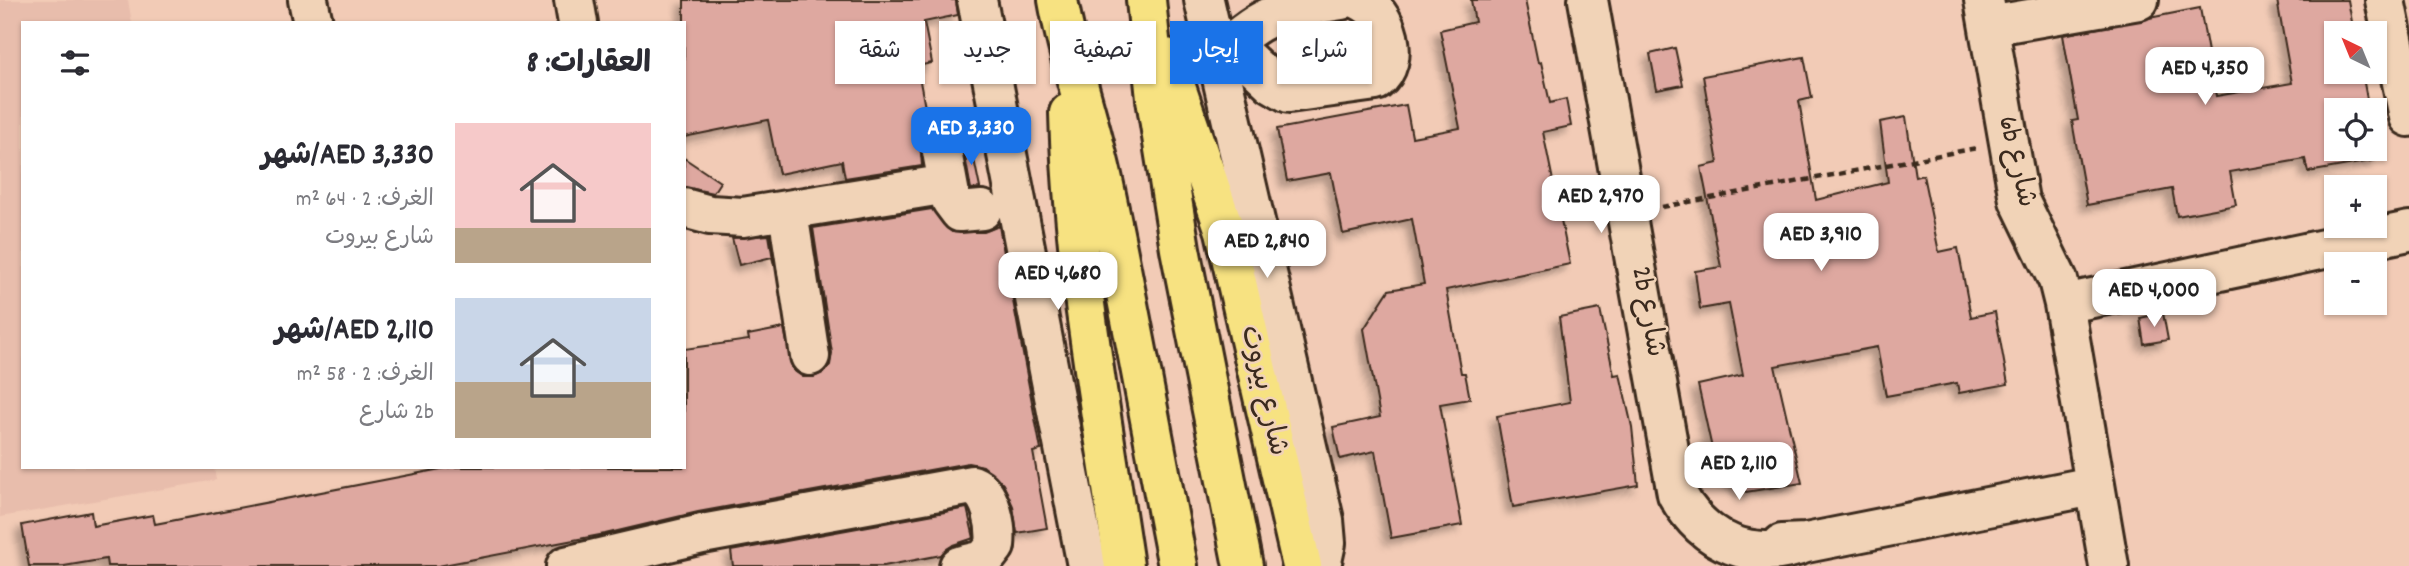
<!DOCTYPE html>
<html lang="ar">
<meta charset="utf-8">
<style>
body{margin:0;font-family:Dekko,"Playpen Sans Arabic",sans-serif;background:#f2f2f3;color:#2b2b33;direction:rtl;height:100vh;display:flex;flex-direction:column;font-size:26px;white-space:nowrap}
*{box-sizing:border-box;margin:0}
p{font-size:23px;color:#7c7c81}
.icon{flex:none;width:38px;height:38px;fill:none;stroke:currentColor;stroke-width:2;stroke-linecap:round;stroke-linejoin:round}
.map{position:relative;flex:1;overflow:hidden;direction:ltr}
.sheet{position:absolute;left:21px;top:21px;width:665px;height:448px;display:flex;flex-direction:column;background:#fff;border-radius:0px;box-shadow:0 2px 5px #0004;direction:rtl}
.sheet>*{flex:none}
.banner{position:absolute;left:707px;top:21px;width:665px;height:63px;direction:rtl;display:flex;gap:14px}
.needle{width:46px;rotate:317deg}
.controls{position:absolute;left:2324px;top:21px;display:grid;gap:14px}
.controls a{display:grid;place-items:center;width:63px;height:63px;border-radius:0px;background:#fff;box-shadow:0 2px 5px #0004;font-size:35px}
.price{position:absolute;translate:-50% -60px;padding:0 16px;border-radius:14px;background:#fff;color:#222;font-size:23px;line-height:46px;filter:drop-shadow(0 2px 4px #0008)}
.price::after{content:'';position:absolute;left:50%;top:42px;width:21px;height:16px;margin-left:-10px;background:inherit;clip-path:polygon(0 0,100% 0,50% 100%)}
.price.selected{background:#1a73e8;color:#fff}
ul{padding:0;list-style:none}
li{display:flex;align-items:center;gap:21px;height:175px;padding:0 35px}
li span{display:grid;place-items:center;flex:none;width:196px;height:140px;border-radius:0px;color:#555}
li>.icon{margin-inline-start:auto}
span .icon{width:84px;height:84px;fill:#fffc;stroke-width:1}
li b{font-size:30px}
h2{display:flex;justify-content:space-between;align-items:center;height:84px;padding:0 35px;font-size:30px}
.chip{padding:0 24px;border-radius:0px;background:#fff;box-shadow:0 2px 5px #0004;font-size:24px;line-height:63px}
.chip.selected{background:#1a73e8;color:#fff}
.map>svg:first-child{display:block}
.built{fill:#e8bdac}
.building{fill:#dea8a0;stroke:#3b2a1e;stroke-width:2;filter:url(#shadow)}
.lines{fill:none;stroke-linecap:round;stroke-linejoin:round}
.minor-casing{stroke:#3b2a1e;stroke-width:44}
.major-casing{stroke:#3b2a1e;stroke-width:44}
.path{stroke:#3b2a1e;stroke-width:4.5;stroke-dasharray:7 5;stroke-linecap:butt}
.minor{stroke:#f1d3b7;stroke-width:38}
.major{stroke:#f7e281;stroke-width:38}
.labels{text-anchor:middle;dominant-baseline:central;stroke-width:5;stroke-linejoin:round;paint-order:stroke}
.street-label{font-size:28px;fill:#3b2a1e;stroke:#f1d3b7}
</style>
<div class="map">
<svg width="2409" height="566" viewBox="0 0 2409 566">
<defs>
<filter id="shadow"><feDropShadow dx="-6" dy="6" stdDeviation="3.5" flood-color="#0004"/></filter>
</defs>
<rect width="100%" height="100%" fill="#f2cbb6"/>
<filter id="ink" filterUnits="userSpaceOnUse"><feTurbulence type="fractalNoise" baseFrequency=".0143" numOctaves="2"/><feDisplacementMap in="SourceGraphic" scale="14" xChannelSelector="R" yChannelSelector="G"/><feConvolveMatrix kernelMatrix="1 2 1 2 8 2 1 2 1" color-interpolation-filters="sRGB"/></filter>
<g filter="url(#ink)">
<path class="built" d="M 0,0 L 128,0 L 132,23 L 23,23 L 23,467 L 214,467 L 216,480 L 0,517 Z"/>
<path class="building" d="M 684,0 L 956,0 L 958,15 L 924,22 L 932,63 L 917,66 L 929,128 L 920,139 L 922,166 L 845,178 L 842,161 L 779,174 L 768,120 L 684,137 Z
M 1471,0 L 1525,0 L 1538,63 L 1541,62 L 1550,103 L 1566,99 L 1571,126 L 1543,132 L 1570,264 L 1446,290 L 1461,373 L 1465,373 L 1470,399 L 1440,404 L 1462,525 L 1391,538 L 1375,451 L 1340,459 L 1333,427 L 1380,417 L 1364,329 L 1389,290 L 1424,284 L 1412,219 L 1343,234 L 1331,173 L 1287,181 L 1277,129 L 1406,105 L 1412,137 L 1460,128 L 1440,30 L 1475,22 Z
M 2277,0 L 2348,0 L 2354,33 L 2336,33 L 2336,72 L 2362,72 L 2369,110 L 2336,110 L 2336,149 L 2375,149 L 2375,145 L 2377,160 L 2308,172 L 2305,159 L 2230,172 L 2236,205 L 2177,216 L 2172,189 L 2087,205 L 2072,121 L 2078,120 L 2063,35 L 2200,8 L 2216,96 L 2292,83 Z
M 1675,48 L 1683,85 L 1657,90 L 1650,54 Z
M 1804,57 L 1812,98 L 1799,101 L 1816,200 L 1888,182 L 1880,122 L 1906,117 L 1915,177 L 1923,175 L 1939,252 L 1958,248 L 1971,317 L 1995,312 L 2008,384 L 1959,393 L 1957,383 L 1886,396 L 1877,347 L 1775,366 L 1802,483 L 1746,492 L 1717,471 L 1698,385 L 1743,375 L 1729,304 L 1700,309 L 1695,271 L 1721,267 L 1701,167 L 1718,163 L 1703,76 Z
M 971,145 L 980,188 L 971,189 L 963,146 Z
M 684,158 L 720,182 L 713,193 L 684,187 Z
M 932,209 L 952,232 L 984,232 L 999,226 L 1041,450 L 1033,452 L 1047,528 L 1017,533 L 1013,506 L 1003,484 L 983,466 L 968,463 L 698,512 L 605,534 L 438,566 L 107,566 L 106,559 L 64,566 L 29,566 L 22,525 L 91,512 L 93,526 L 153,515 L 155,524 L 451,467 L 684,467 L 684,349 L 749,340 L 748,335 L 784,328 L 793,370 L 803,377 L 814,377 L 823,373 L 830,365 L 832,353 L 813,228 Z
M 769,235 L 774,265 L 772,257 L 739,265 L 732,238 Z
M 1600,309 L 1614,375 L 1620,374 L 1632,427 L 1638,485 L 1513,507 L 1497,416 L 1570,402 L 1559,317 Z
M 2163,313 L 2168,340 L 2144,344 L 2140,318 Z
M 967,508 L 974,538 L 953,545 L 941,555 L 884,566 L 733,566 L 731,551 Z"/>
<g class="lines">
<defs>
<path id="minor" d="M 308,0 L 313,23
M 574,0 L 578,23
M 977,0 L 1087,566
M 1204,0 L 1324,520 L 1326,543 L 1321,566
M 1588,0 L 1677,494 C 1705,544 1753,563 1806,543
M 1984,0 L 2019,200 L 2058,280 L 2064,304 L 2109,566
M 2385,0 L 2409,117
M 1989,26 L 2139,0
M 1231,44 L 1272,83 L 1289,93 L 1376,81 C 1402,61 1388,12 1360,0
M 1216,59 C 1259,13 1280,11 1341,0
M 941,146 L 951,200 L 960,212 L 982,210
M 684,208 L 710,215 L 743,217 L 948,184
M 788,212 L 810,356
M 2064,304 L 2409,231
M 1782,544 L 1806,543 L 2093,486
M 566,566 L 702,534 L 972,485 C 992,493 997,527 995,546 L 984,560 L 959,566"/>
<path id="major" d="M 1058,0 C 1069,63 1091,123 1104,185 C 1131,312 1153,439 1178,566
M 1146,0 L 1156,99 L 1180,249 L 1243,566
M 1166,58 L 1225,231 L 1302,566
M 1069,113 C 1073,264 1102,416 1124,566"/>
</defs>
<use href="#minor" class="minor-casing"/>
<use href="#major" class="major-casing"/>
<path class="path" d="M 1662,207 L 1977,148"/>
<use href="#minor" class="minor"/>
<use href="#major" class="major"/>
</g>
</g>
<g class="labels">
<g class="street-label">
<text transform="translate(2015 162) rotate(77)">6b شارع</text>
<text transform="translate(1646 312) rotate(80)">2b شارع</text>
<text transform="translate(1262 391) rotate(77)">شارع بيروت</text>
</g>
</g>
</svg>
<div class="controls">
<a><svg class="needle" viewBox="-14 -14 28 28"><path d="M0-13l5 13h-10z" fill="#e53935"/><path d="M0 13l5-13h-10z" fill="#7c7c81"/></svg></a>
<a><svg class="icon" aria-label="locate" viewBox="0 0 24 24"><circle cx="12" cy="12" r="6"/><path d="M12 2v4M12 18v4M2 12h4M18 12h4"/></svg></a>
<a>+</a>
<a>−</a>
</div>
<b class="price" style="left:2205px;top:107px">AED 4,350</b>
<b class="price selected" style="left:971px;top:167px">AED 3,330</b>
<b class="price" style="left:1601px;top:235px">AED 2,970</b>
<b class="price" style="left:1821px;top:273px">AED 3,910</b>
<b class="price" style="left:1267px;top:280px">AED 2,840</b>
<b class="price" style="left:1058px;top:312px">AED 4,680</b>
<b class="price" style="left:2154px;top:329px">AED 4,000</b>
<b class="price" style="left:1739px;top:502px">AED 2,110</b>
<div class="banner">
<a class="chip">شراء</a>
<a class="chip selected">إيجار</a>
<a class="chip">تصفية</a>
<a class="chip">جديد</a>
<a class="chip">شقة</a>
</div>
<section class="sheet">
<h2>العقارات: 8<svg class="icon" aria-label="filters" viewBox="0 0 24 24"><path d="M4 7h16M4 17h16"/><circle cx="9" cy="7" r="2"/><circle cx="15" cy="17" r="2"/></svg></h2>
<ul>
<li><span style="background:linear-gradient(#f6c9c9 75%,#b9a48a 0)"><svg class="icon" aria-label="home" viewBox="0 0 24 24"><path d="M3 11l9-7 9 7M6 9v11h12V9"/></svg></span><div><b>AED 3,330/شهر</b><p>الغرف: 2 · 64 m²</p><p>شارع بيروت</p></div></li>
<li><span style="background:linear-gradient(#c9d6e8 60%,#b9a48a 0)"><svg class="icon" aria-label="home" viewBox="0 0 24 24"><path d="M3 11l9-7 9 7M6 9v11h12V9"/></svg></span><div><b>AED 2,110/شهر</b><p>الغرف: 2 · 58 m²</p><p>2b شارع</p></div></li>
</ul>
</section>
</div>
